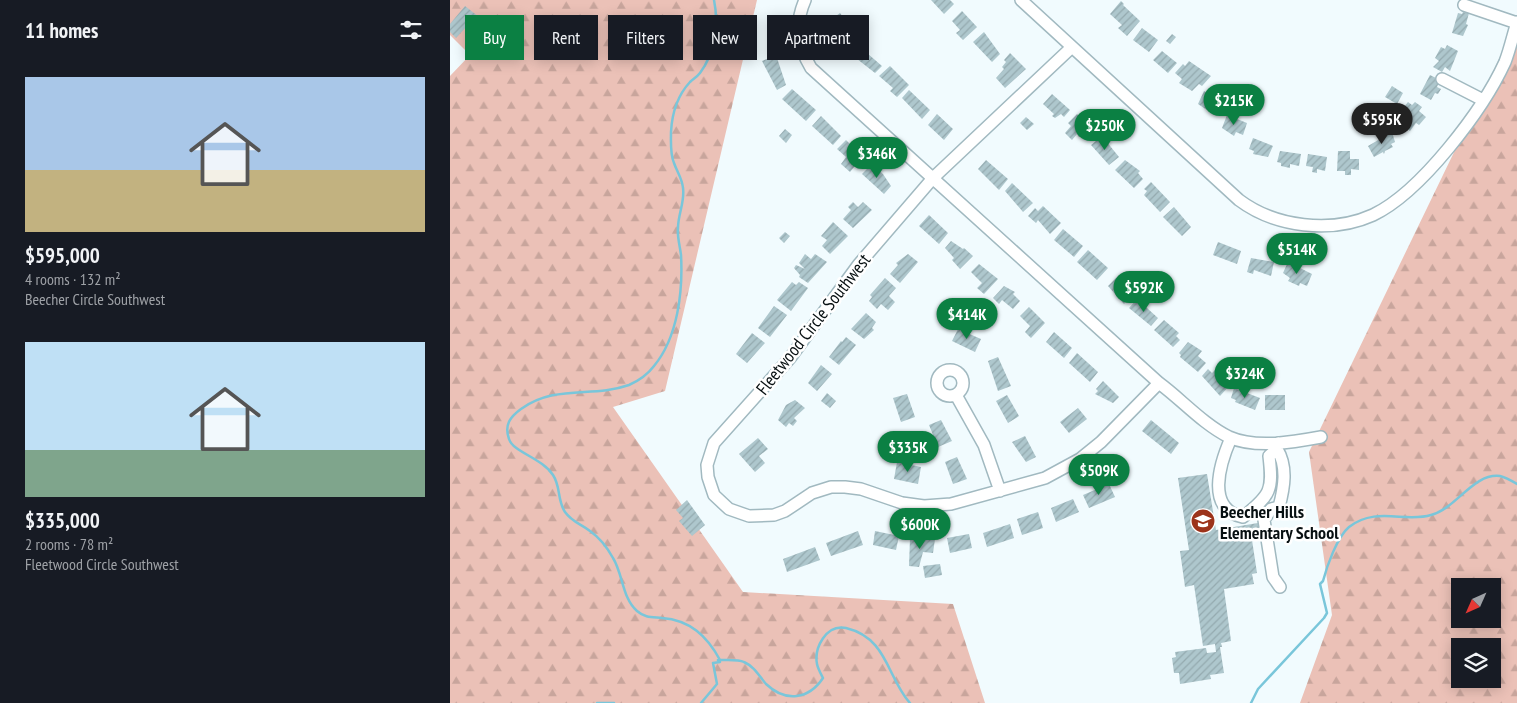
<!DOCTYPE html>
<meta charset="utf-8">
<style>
body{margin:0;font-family:"PT Sans Narrow",sans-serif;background:#242831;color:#f1f3f6;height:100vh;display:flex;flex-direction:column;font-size:19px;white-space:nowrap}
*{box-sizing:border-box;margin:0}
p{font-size:16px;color:#9ea1a6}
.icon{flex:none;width:28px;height:28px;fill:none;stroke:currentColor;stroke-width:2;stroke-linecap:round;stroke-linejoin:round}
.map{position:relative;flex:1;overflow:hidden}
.sheet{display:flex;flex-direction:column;background:#171b24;width:450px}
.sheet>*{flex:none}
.guide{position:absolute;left:15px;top:15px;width:475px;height:45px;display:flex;gap:10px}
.needle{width:32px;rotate:225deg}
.tools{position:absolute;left:1001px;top:578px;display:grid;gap:10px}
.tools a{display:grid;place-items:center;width:50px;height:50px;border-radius:0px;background:#171b24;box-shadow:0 2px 12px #0003;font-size:25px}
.price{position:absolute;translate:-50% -42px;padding:0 11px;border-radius:18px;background:#0b8043;color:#fff;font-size:16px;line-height:32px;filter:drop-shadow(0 1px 2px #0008)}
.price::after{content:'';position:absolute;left:50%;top:30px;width:15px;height:11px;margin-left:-8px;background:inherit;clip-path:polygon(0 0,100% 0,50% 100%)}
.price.active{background:#222;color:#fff}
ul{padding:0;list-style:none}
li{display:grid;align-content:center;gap:10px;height:265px;padding:0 25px}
li span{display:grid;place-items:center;height:155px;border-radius:0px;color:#555}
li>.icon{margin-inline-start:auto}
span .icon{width:90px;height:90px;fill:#fffc;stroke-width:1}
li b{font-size:21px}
h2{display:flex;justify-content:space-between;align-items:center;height:60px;padding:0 25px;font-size:21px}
.chip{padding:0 18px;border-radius:0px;background:#171b24;box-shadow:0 2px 12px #0003;font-size:18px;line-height:45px}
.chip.active{background:#0b8043;color:#fff}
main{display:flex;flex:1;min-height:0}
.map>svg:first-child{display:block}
.forest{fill:url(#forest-firs);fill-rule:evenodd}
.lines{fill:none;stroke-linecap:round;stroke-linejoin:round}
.stream{stroke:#79c6da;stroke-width:2.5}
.building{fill:url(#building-hatch)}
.minor-casing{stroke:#a1b9c0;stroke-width:14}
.minor{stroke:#fff;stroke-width:11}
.labels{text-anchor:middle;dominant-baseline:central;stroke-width:5;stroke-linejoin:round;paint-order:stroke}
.street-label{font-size:18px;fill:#070f11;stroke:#fff}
.poi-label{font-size:18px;font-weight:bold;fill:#070f11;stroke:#fff;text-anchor:start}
</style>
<main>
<section class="sheet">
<h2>11 homes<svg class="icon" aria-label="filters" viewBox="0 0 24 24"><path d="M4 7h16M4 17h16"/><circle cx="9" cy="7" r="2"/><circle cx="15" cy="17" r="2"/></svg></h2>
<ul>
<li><span style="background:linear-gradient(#a9c7e8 60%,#c2b280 0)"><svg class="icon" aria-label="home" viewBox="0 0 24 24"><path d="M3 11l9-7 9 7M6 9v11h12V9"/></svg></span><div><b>$595,000</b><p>4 rooms · 132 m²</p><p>Beecher Circle Southwest</p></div></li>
<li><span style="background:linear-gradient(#bfe0f5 70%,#7fa58c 0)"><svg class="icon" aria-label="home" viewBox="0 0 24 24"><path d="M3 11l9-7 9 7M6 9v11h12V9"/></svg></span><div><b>$335,000</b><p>2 rooms · 78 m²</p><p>Fleetwood Circle Southwest</p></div></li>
</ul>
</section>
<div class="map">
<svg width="1067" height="703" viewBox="0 0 1067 703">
<defs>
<pattern id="forest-firs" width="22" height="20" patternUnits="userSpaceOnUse" patternTransform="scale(1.25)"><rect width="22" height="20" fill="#ebc1b7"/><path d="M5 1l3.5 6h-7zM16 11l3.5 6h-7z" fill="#c8a59c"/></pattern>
<pattern id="building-hatch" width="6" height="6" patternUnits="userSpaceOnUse" patternTransform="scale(1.25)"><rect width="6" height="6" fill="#aec7cd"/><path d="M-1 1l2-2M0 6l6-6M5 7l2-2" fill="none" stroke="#94aaaf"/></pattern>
</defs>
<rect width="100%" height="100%" fill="#f1fbfe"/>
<path class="forest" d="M 0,0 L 307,0 L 215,391 L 163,407 L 293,592 L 503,604 L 535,703 L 0,703 L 0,76 L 20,55 L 0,35 Z
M 1067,22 L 1067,703 L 850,703 L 882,615 L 859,452 ZM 1010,586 L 1042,586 L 1042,619 L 1010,619 ZM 1010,646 L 1042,646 L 1042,679 L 1010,679 Z"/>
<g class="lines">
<path class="stream" d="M 264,0 C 269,24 265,53 250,73 C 247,77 243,79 240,82 C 227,96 222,113 221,132 C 221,141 220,154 224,163 C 227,172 232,178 233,188 C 235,202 228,214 228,228 C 227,237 230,246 231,255 C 233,291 228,337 204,366 C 198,374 188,381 179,385 C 142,398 106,384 71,409 C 60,417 54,425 59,439 C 63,452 92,458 103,475 C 111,487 107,500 115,512 C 122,522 131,524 140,531 C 150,538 157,547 163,558 C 173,574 172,598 187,611 C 195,618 202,617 212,618 C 240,620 257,636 270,660
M 270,660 C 277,660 288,659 294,662 C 305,667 309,676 316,684 C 336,703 359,699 373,678 C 371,674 368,669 367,664 C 364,648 376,624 396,628 C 438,638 437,678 460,703
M 147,703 L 164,703
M 251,703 L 267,684 L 263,663 L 270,662 L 268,660 L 270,660
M 801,703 L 808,689 L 874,618 L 877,613 L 870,584 L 873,581 C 877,566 887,537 899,527 C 926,506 955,523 981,515 C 1007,508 1023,473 1050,476 C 1055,477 1062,481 1067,484"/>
</g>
<path class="building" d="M 481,0 L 500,0 L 504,4 L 494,14 Z
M 671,1 L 674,4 L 673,5 L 690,21 L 677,36 L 668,28 L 672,25 L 660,14 Z
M 15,6 L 29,17 L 20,27 L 18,25 L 6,38 L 0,32 L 0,24 Z
M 512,11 L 527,27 L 513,40 L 506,33 L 510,30 L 502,21 Z
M 1013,12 L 1019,13 L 1016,24 L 1018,25 L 1013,36 L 1002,33 L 1008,13 L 1012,14 Z
M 390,13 L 409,38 L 398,46 L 385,31 L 386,30 L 379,21 Z
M 692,28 L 708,40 L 699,52 L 683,40 Z
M 534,32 L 550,54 L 542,62 L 523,42 Z
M 722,34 L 726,37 L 720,44 L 716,41 Z
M 997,45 L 1008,51 L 1000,71 L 995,67 L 992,72 L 983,67 L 989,61 L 985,58 L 991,47 L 995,49 Z
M 410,47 L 432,66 L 425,73 L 402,55 Z
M 712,51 L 727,63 L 718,73 L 703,60 Z
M 560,53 L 576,69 L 555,88 L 546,78 L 554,69 L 552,67 L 556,62 L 554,60 Z
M 326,55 L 336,85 L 327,90 L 312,61 Z
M 739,61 L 761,76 L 752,86 L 749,84 L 742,91 L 729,83 L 732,79 L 725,73 L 733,64 L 735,66 Z
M 440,66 L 459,85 L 447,97 L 440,91 L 443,88 L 429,76 Z
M 980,75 L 990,80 L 987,87 L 991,89 L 988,94 L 985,93 L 981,100 L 970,94 Z
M 942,86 L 953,93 L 947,104 L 935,97 Z
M 761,88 L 772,94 L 769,99 L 775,102 L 769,114 L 764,112 L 763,114 L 748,104 L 754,91 L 758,93 Z
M 342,89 L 366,110 L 356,121 L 332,99 Z
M 459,90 L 480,110 L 472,119 L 452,98 Z
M 602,94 L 620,110 L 614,117 L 611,114 L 605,118 L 602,116 L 604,114 L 593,104 Z
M 958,102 L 962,105 L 965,102 L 972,107 L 969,111 L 976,117 L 969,125 L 966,123 L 960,131 L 949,122 L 946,117 Z
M 487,114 L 503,129 L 494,140 L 478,125 Z
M 627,114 L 640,127 L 629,137 L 627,134 L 622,140 L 615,133 L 621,126 L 618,123 Z
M 777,115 L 797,123 L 793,135 L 786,132 L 784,136 L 772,128 Z
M 371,116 L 391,136 L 383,145 L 362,126 Z
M 576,117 L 584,124 L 577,130 L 570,123 Z
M 335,129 L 342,135 L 336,143 L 329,136 Z
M 942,132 L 945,142 L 941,144 L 943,147 L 935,151 L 934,154 L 933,152 L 924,157 L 918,146 Z
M 652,136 L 669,157 L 659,165 L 641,145 Z
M 803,138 L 823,146 L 818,157 L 803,154 L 804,151 L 799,149 Z
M 396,140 L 416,160 L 408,169 L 405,166 L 400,172 L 391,164 L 396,157 L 387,149 Z
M 830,151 L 851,154 L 849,166 L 840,164 L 840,168 L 831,166 L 831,163 L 827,162 Z
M 888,151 L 900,151 L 900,159 L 909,159 L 909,170 L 901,169 L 901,175 L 895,175 L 895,171 L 887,171 Z
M 858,154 L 877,157 L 875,171 L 867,169 L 867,173 L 862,172 L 863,167 L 856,166 Z
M 536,160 L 558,179 L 549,190 L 528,169 Z
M 675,160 L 690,171 L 688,173 L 693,179 L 684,188 L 665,170 Z
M 422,164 L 433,174 L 441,186 L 434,194 L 412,174 Z
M 701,182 L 720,202 L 710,212 L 694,195 L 697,191 L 694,189 Z
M 562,183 L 583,203 L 573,212 L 555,191 Z
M 403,202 L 408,207 L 413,202 L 422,210 L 403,228 L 393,219 L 401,210 L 398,207 Z
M 593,206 L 611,223 L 600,234 L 588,220 L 586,223 L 578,216 L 585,208 L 588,211 Z
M 724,207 L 741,227 L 732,236 L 713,217 Z
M 479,215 L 498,233 L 489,244 L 469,226 Z
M 383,222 L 398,236 L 380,254 L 372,246 L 377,240 L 371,236 Z
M 613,229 L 633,246 L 624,257 L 604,240 Z
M 335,232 L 340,236 L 334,243 L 329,238 Z
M 501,241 L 513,249 L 514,248 L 523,256 L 510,269 L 502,260 L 504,258 L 495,248 Z
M 768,242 L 791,251 L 787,264 L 763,255 Z
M 638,250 L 658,268 L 647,280 L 627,262 Z
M 355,254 L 361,259 L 365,254 L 377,262 L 358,283 L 349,277 L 350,275 L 344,268 L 346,265 L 355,269 L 349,263 Z
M 458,254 L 468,262 L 450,283 L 440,274 L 448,265 L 446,263 Z
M 801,258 L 824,262 L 821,276 L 804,270 L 803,274 L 797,272 Z
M 838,262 L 862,274 L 857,286 L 850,283 L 849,286 L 838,281 L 840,278 L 833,273 Z
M 529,264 L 548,279 L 534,294 L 527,288 L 532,283 L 521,272 Z
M 435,278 L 446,288 L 439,296 L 445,302 L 438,310 L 431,304 L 427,309 L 419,301 L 422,297 L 420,295 Z
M 666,278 L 683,294 L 674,304 L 658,286 Z
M 342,282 L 346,285 L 349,282 L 358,288 L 341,311 L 327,300 Z
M 554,286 L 565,292 L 563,294 L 570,301 L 563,309 L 552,300 L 549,304 L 543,298 Z
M 687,299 L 708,318 L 701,326 L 679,308 Z
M 324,306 L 337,315 L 320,337 L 308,328 Z
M 579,307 L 595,323 L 581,338 L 575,332 L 580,326 L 570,316 Z
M 416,313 L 426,322 L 422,328 L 424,330 L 414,339 L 401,329 Z
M 714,320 L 729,333 L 726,336 L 730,340 L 723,347 L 704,330 Z
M 508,329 L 531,339 L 525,352 L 502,341 Z
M 604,332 L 622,348 L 614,358 L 596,342 Z
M 302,333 L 315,343 L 297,363 L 286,354 Z
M 396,337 L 406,345 L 389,365 L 379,357 L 391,341 L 392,342 Z
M 738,342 L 752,351 L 748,356 L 756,363 L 748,372 L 730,357 L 731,355 L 729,353 Z
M 627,353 L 648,372 L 640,382 L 619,363 Z
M 548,357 L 561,386 L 548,391 L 538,361 Z
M 371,365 L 382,374 L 367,391 L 358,383 Z
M 758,369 L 762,373 L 765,370 L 781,384 L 770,396 L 752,376 Z
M 653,381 L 669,397 L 663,403 L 645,394 L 648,391 L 646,389 Z
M 784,388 L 810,398 L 805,410 L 785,402 L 786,400 L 781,398 Z
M 377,393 L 386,401 L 380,408 L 371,401 Z
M 457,394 L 465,417 L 451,422 L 443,398 Z
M 557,395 L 569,416 L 558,423 L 546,401 Z
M 815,395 L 835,395 L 835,410 L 815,410 Z
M 345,400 L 355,408 L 344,418 L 347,421 L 343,426 L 339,423 L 336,427 L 328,420 L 336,405 Z
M 628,408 L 637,419 L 619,433 L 610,422 Z
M 491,420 L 502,441 L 488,447 L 479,425 Z
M 701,420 L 729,443 L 721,454 L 692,431 Z
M 575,436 L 586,457 L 576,462 L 562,442 Z
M 308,438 L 318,449 L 309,456 L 315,463 L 305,472 L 289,454 Z
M 507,457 L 517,479 L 503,484 L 495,462 Z
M 447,462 L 471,467 L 468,484 L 444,479 Z
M 757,474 L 766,530 L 808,523 L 811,539 L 802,540 L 807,573 L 802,574 L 804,584 L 774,589 L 781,641 L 771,643 L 772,647 L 770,647 L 774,673 L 760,675 L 761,679 L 730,684 L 729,673 L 724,673 L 722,658 L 726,657 L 725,652 L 756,648 L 757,653 L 766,652 L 765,644 L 753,646 L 744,585 L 735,587 L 730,551 L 739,550 L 728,478 Z
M 659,484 L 665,497 L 639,508 L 633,495 Z
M 623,499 L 629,512 L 606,522 L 601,508 Z
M 237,500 L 255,525 L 242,536 L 229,521 L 233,518 L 226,510 Z
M 588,512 L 593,528 L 572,535 L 567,519 Z
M 560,524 L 564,538 L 537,547 L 533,533 Z
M 408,531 L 413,545 L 381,556 L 376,543 Z
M 425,531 L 449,536 L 446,550 L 423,545 Z
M 519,534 L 522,548 L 500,553 L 497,538 Z
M 460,538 L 485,539 L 483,553 L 473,552 L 469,567 L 459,566 Z
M 365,547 L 370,560 L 337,572 L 333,559 Z
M 490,564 L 492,575 L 475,578 L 473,566 Z"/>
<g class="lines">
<defs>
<path id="minor" d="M 355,0 C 344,25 348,46 361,68 L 709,383 C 732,400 753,424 779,437 C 806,449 844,442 871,437
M 571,0 L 789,200 C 825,227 881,234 923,215 C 971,192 1033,110 1055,62 C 1060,49 1063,35 1067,22
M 1014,5 L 1067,23
M 622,47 L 483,178 L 409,264 L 340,358 L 264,443 L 257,465 L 258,477 L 264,495 L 279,509 L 299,516 L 324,515 L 335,511 L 362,493 L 381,487 L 395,487 L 411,489 L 452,503 L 474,506 L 501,504 L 595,478 L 630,459 L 651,442 L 709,383
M 992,79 L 1033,100
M487 383a13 13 0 1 1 26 0a13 13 0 1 1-26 0Z
M 506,395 L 534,445 L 550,491
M 781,438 C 770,463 755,510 793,517 C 821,495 823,490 819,456 L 827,449
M 828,443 L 827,449 C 838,467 834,488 829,507 L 821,509 L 814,520 L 823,577 L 830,587"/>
</defs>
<use href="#minor" class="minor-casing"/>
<use href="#minor" class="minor"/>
</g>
<defs>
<symbol id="school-disc" viewBox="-11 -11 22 22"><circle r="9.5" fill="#9c331b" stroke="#fff"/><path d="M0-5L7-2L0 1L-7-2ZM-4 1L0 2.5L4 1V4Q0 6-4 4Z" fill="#fff"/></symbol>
</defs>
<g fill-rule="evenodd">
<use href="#school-disc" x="739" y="507" width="28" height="28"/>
</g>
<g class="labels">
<g class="street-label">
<text transform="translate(363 324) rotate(-52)">Fleetwood Circle Southwest</text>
</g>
<g class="poi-label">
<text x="770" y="511">Beecher Hills<tspan x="770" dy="21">Elementary School</tspan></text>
</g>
</g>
</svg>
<div class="tools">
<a><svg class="needle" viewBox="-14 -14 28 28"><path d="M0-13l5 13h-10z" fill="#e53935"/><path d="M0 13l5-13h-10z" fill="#9ea1a6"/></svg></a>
<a><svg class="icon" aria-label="layers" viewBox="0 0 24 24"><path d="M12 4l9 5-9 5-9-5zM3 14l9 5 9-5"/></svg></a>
</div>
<b class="price" style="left:784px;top:126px">$215K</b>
<b class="price active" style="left:932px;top:145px">$595K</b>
<b class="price" style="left:655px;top:151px">$250K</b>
<b class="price" style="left:427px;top:179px">$346K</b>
<b class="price" style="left:847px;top:275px">$514K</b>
<b class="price" style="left:694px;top:313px">$592K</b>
<b class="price" style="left:517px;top:340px">$414K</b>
<b class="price" style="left:795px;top:399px">$324K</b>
<b class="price" style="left:458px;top:473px">$335K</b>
<b class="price" style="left:649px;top:496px">$509K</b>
<b class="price" style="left:470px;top:550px">$600K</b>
<div class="guide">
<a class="chip active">Buy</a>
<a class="chip">Rent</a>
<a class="chip">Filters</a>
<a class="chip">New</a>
<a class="chip">Apartment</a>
</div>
</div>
</main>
